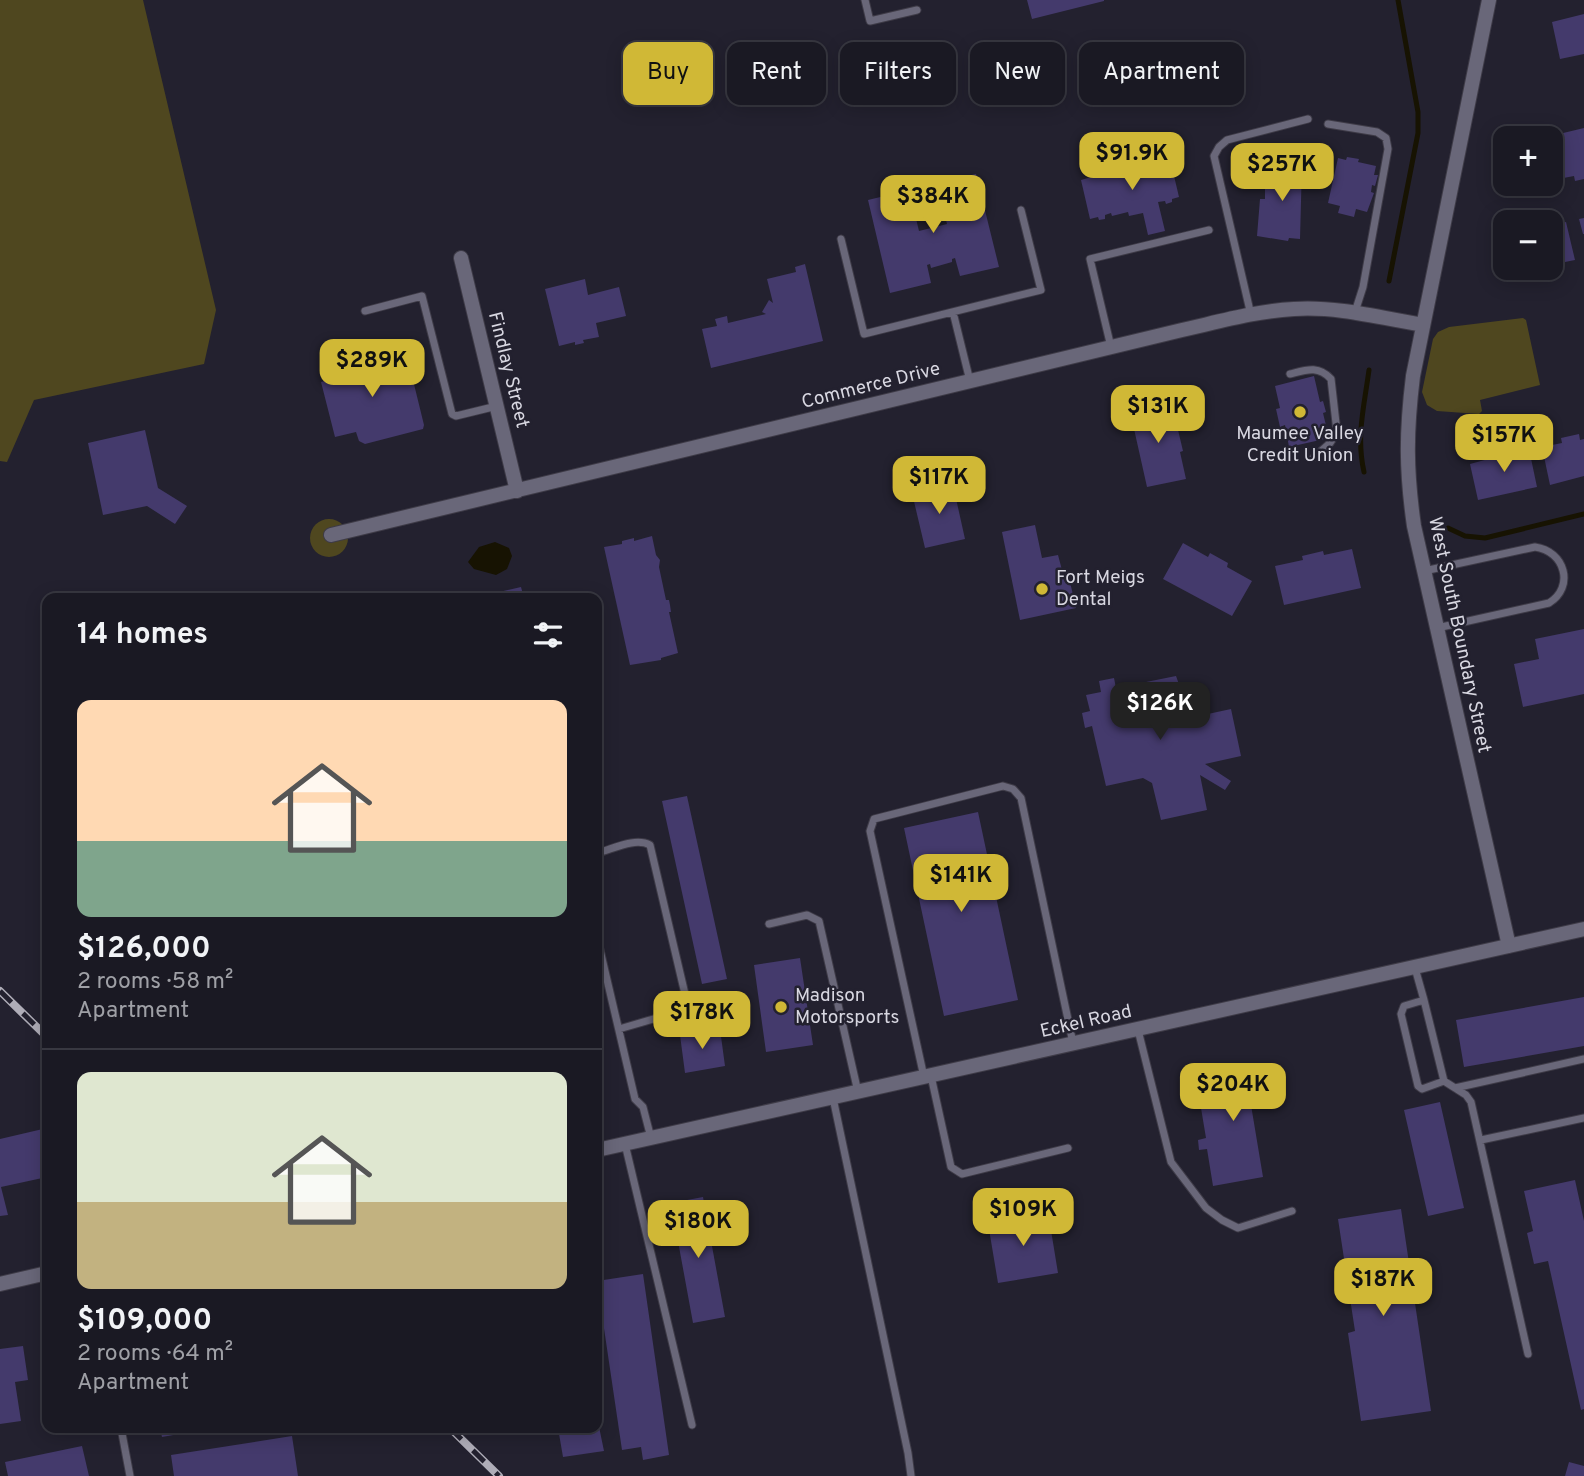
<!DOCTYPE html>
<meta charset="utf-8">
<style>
body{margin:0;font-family:Overpass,sans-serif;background:#23222b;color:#f1f3f6;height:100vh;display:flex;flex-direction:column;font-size:26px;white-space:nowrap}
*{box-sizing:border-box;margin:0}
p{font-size:23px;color:#9fa0a6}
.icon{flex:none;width:38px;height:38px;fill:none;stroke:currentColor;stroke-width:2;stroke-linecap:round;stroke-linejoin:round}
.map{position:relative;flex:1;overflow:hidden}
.sheet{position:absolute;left:42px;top:593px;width:560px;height:840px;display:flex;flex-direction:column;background:#1a1923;border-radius:14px;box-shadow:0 4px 18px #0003,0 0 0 2px #383841}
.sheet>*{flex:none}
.guide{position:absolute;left:623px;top:42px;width:665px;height:63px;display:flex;gap:14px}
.tools{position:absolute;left:1493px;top:126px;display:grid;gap:14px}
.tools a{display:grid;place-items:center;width:70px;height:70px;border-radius:14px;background:#1a1923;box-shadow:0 4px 18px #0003,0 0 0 2px #383841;font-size:35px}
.price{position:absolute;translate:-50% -60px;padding:0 16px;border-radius:14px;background:#d0b836;color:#111;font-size:23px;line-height:46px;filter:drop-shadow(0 2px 4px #0008)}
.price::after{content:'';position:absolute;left:50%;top:42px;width:21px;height:16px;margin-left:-10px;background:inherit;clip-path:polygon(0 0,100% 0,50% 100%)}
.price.on{background:#222;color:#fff}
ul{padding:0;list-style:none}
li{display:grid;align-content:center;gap:14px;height:371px;padding:0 35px}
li+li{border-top:2px solid #383841}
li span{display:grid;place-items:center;height:217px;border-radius:14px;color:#555}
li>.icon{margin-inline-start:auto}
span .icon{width:126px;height:126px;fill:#fffc;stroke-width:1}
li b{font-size:30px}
h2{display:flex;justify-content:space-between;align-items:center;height:84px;padding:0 35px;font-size:30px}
.tag{padding:0 24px;border-radius:14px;background:#1a1923;box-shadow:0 4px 18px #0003,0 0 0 2px #383841;font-size:24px;line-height:63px}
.tag.on{background:#d0b836;color:#111}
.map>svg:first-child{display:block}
.green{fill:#4f471f}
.water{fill:#171302}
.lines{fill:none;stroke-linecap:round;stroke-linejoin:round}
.stream{stroke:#171302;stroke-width:5}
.building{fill:#443a6c}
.lane-casing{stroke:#3e3b47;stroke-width:9}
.street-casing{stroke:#3e3b47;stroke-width:16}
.lane{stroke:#696779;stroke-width:7}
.street{stroke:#696779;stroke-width:14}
.rail-casing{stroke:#afadb8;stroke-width:8}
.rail{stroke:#23212f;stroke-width:5;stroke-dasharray:16;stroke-linecap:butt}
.poi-dot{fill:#d0b836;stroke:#23212f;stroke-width:2.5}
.labels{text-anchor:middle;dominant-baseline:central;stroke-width:5;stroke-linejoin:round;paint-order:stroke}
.street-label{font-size:19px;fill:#d8d7e1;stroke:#23212f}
.poi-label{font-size:19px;fill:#d8d7e1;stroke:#23212f;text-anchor:start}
</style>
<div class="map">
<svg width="1584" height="1476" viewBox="0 0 1584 1476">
<rect width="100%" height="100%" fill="#23212f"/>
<path class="green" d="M 0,0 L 143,0 L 216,310 L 204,364 L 34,400 L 7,462 L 0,461 Z
M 1523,318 L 1526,320 L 1540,385 L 1480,400 L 1482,411 L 1479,414 L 1437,411 L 1427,405 L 1422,392 L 1433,339 L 1438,332 L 1449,327 Z
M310 538a19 19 0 1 1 38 0a19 19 0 1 1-38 0Z"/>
<path class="water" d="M 495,542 L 509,548 L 512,556 L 507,569 L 496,575 L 474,569 L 468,562 L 479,547 Z"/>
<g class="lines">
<path class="stream" d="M 1389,281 L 1418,133 L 1418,112 L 1398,0
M 1364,472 C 1356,436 1364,407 1369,370
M 1448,528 L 1465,536 L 1485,538 L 1584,514"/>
</g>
<path class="building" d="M 1027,0 L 1104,0 L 1104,1 L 1032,19 Z
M 1584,14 L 1584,54 L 1560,59 L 1552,22 Z
M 1584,128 L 1584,179 L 1575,181 L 1574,176 L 1553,180 L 1550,141 L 1560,139 L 1559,134 Z
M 1347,157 L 1359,159 L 1358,162 L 1376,166 L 1374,175 L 1378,175 L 1375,186 L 1372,185 L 1371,192 L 1374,193 L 1367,212 L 1356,209 L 1354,217 L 1338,213 L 1340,206 L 1328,203 L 1338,158 L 1346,160 Z
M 1170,159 L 1179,197 L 1172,199 L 1172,202 L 1166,204 L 1165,201 L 1158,202 L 1165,231 L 1148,235 L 1143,213 L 1129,216 L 1128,212 L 1112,216 L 1111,213 L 1105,215 L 1105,219 L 1099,220 L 1098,217 L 1090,219 L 1081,180 L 1102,174 L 1101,171 L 1147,160 L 1147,164 Z
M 1276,161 L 1302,164 L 1300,239 L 1289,238 L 1288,241 L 1257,236 L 1260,199 L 1265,199 L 1265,186 L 1270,187 L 1271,162 Z
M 976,174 L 999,267 L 960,276 L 955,258 L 952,259 L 952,262 L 931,268 L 930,264 L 927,265 L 931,283 L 890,293 L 868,200 L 909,190 L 919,231 L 947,224 L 937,183 Z
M 1584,218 L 1584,234 L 1583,234 L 1579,219 Z
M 1566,222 L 1575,260 L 1555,264 L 1555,267 L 1550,268 L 1550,226 Z
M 805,264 L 823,341 L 711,368 L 702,329 L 717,326 L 715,319 L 727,316 L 728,323 L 766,314 L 762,312 L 769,300 L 773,303 L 767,279 L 796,272 L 795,267 Z
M 1516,268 L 1533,268 L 1534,269 L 1517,272 Z
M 585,279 L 588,295 L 619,287 L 626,316 L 596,323 L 599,337 L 583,340 L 584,343 L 575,345 L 575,342 L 559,346 L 545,289 Z
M 393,349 L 401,379 L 412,376 L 424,425 L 423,429 L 365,444 L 359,441 L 356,432 L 335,437 L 321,382 L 332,379 L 331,366 L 334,363 Z
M 1314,376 L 1320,402 L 1323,401 L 1326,412 L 1323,413 L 1329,438 L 1289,447 L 1285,425 L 1280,427 L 1276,409 L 1280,408 L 1275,386 Z
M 1169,403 L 1175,431 L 1178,430 L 1183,451 L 1180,452 L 1186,479 L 1147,487 L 1130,411 Z
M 145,430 L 158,488 L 187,506 L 175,524 L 147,506 L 103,515 L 88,443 Z
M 1579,434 L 1580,440 L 1584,439 L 1584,476 L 1550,485 L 1542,447 L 1562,443 L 1561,438 Z
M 1529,449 L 1537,487 L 1478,500 L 1470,464 L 1492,458 L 1491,454 L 1508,451 L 1508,454 Z
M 953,485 L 965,539 L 925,548 L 912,493 Z
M 1035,525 L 1042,558 L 1058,555 L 1062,570 L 1067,569 L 1076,608 L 1020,620 L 1002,532 Z
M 652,536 L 656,555 L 660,560 L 659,567 L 666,600 L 669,600 L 670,605 L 671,612 L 669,612 L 678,653 L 661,658 L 661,660 L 630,665 L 604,547 L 622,544 L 622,541 L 634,538 L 634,541 Z
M 1183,543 L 1208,557 L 1210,553 L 1228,563 L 1227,567 L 1252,581 L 1232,616 L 1163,579 Z
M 1352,549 L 1361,588 L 1284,605 L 1275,566 L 1303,560 L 1302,556 L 1323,551 L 1324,555 Z
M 521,587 L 524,598 L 477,598 L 477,597 Z
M 1584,629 L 1584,694 L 1523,707 L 1514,664 L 1539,659 L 1535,639 Z
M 1176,676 L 1184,698 L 1185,712 L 1194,717 L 1231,709 L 1241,756 L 1205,764 L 1231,781 L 1225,790 L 1200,775 L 1207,810 L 1161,820 L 1152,783 L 1143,778 L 1106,786 L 1092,726 L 1085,728 L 1082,713 L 1090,711 L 1086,695 L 1101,692 L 1099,681 L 1114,678 L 1116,688 Z
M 687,796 L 727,979 L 702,984 L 662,801 Z
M 978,812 L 1018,1000 L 944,1016 L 904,828 Z
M 800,958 L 813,1045 L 766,1052 L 754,965 Z
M 1584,997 L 1584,1046 L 1464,1067 L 1456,1020 Z
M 720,1029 L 725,1066 L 685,1073 L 680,1035 Z
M 1281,1069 L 1285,1094 L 1250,1099 L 1263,1177 L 1213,1186 L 1207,1149 L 1199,1150 L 1198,1140 L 1206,1138 L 1200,1102 L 1187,1104 L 1183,1086 Z
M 1440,1102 L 1464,1208 L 1428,1216 L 1404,1110 Z
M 47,1128 L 47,1177 L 1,1187 L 8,1215 L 0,1216 L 0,1139 Z
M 1575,1180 L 1584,1221 L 1584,1409 L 1581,1410 L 1548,1261 L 1534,1264 L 1527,1233 L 1533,1231 L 1524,1191 Z
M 703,1197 L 725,1317 L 693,1323 L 671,1203 Z
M 1401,1209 L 1431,1411 L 1361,1421 L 1348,1333 L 1355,1331 L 1338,1219 Z
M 1048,1212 L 1058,1273 L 998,1283 L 988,1223 Z
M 643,1274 L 669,1455 L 643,1460 L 641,1447 L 622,1450 L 597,1281 Z
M 23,1346 L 28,1380 L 15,1382 L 21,1421 L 0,1424 L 0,1349 Z
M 597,1417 L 604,1451 L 563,1457 L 558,1428 L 597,1428 Z
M 160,1428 L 208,1428 L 208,1429 L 162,1437 Z
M 292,1436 L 298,1476 L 174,1476 L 171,1455 Z
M 82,1446 L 89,1476 L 8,1476 L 5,1462 Z
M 1569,1462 L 1584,1466 L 1584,1476 L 1565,1476 Z"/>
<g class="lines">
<defs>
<path id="lane" d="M 865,0 L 870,21 L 917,10
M 1328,124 L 1377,132 L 1386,138 L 1388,149 L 1363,287 L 1355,312
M 841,239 L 864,334 L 1041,290 L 1021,210
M 365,311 L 422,296 L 452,414 L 456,416 L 497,406
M 953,312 L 970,381
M 1251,315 L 1214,156 L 1219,147 L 1227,140 L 1308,119
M 1111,347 L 1090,259 L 1209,230
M 1290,374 C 1306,370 1318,365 1331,379 L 1337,432 L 1330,443 L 1313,458
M 1424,571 L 1535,547 C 1565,551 1575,587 1549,603 L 1437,628
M 597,853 C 613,849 635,837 650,845 L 685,994 L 681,1011 L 619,1029
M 769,924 L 807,915 L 819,921 L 858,1092
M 597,937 L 635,1099 L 643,1107 L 651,1138
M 1415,968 L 1424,1000 L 1404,1006 L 1401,1014 L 1418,1086 L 1422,1089 L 1444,1081 L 1466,1095 L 1471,1102 L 1528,1354
M 1424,1000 L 1444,1081
M 1138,1030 L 1171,1162 L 1206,1208 L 1222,1220 L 1238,1228 L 1292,1211
M 931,1076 L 951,1167 L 962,1174 L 1068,1148
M 924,1077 L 870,831 L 874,819 L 1003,786 L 1013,789 L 1021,798 L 1073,1043
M 1455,1088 L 1584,1059
M 833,1098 L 908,1453 L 911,1476
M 1481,1140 L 1584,1118
M 625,1144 L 692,1425
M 121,1428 L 130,1476"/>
<path id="street" d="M 1489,0 L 1413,376 C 1406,433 1406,470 1414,526 L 1509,946
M 461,258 L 517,491
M 331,535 L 1182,330 C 1218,322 1256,311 1294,309 C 1337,306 1381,318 1423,325
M 597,1150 L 1584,929
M 0,1284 L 47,1273"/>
</defs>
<use href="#lane" class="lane-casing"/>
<use href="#street" class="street-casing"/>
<use href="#lane" class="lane"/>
<use href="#street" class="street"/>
<defs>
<path id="rail" d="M 0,991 L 47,1037
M 450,1428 L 499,1476"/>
</defs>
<use href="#rail" class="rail-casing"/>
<use href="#rail" class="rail"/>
</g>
<g class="poi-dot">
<circle cx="1300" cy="412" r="7"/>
<circle cx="1042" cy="589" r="7"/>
<circle cx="781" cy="1007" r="7"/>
</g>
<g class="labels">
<g class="street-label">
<text transform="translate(508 370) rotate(76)">Findlay Street</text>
<text transform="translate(871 386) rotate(-14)">Commerce Drive</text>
<text transform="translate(1459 635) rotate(78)">West South Boundary Street</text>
<text transform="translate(1086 1022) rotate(-13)">Eckel Road</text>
</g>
<g class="poi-label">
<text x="1300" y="434" text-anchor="middle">Maumee Valley<tspan x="1300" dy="22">Credit Union</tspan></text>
<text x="1056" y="578">Fort Meigs<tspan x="1056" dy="22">Dental</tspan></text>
<text x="795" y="996">Madison<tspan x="795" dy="22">Motorsports</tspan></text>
</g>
</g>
</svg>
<div class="tools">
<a>+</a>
<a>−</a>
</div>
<b class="price" style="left:1132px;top:192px">$91.9K</b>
<b class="price" style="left:1282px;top:203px">$257K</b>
<b class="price" style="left:933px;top:235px">$384K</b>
<b class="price" style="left:372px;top:399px">$289K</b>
<b class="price" style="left:1158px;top:445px">$131K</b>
<b class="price" style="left:1504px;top:474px">$157K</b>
<b class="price" style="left:939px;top:516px">$117K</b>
<b class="price on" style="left:1160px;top:742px">$126K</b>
<b class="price" style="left:961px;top:914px">$141K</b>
<b class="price" style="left:702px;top:1051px">$178K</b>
<b class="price" style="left:1233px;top:1123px">$204K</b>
<b class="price" style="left:1023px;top:1248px">$109K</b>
<b class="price" style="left:698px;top:1260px">$180K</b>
<b class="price" style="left:1383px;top:1318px">$187K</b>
<div class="guide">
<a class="tag on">Buy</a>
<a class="tag">Rent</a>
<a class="tag">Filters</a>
<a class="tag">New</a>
<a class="tag">Apartment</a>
</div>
<section class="sheet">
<h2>14 homes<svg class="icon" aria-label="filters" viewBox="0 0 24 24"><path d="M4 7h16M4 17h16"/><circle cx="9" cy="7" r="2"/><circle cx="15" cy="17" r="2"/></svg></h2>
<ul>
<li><span style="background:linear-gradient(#ffd9b3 65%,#7fa58c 0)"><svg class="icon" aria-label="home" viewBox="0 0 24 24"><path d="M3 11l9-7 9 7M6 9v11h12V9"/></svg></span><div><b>$126,000</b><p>2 rooms · 58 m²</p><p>Apartment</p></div></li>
<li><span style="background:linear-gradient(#dfe7d0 60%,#c2b280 0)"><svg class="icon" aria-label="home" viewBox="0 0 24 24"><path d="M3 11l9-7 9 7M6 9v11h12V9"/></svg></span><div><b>$109,000</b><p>2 rooms · 64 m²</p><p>Apartment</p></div></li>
</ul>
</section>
</div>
